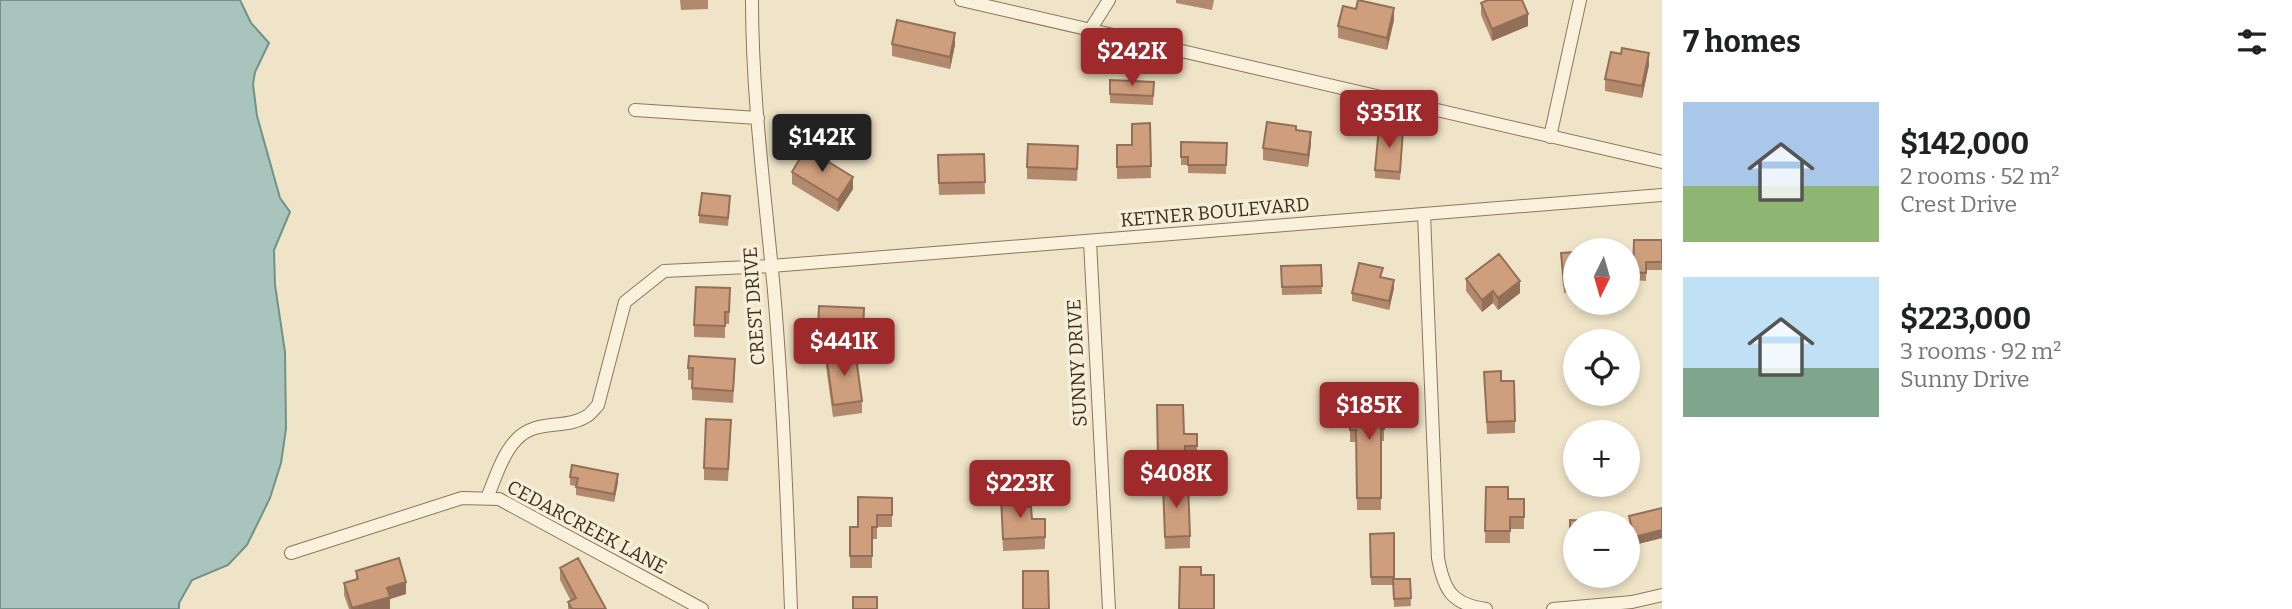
<!DOCTYPE html>
<meta charset="utf-8">
<style>
body{margin:0;font-family:Bitter,serif;background:#f2f2f2;color:#202124;height:100vh;display:flex;flex-direction:column;font-size:26px;white-space:nowrap}
*{box-sizing:border-box;margin:0}
p{font-size:23px;color:#757577}
.icon{flex:none;width:38px;height:38px;fill:none;stroke:currentColor;stroke-width:2;stroke-linecap:round;stroke-linejoin:round}
.map{position:relative;flex:1;overflow:hidden}
.side{display:flex;flex-direction:column;background:#fff;width:630px}
.side>*{flex:none}
.needle{width:46px;rotate:185deg}
.controls{position:absolute;left:1563px;top:238px;display:grid;gap:14px}
.controls a{display:grid;place-items:center;width:77px;height:77px;border-radius:50%;background:#fff;box-shadow:0 4px 10px #0003;font-size:35px}
.price{position:absolute;translate:-50% -60px;padding:0 16px;border-radius:7px;background:#9e2a2b;color:#fff;font-size:23px;line-height:46px;filter:drop-shadow(0 2px 4px #0008)}
.price::after{content:'';position:absolute;left:50%;top:42px;width:21px;height:16px;margin-left:-10px;background:inherit;clip-path:polygon(0 0,100% 0,50% 100%)}
.price.current{background:#222;color:#fff}
ul{padding:0;list-style:none}
li{display:flex;align-items:center;gap:21px;height:175px;padding:0 21px}
li span{display:grid;place-items:center;flex:none;width:196px;height:140px;border-radius:0px;color:#555}
li>.icon{margin-inline-start:auto}
span .icon{width:84px;height:84px;fill:#fffc;stroke-width:1}
li b{font-size:30px}
h2{display:flex;justify-content:space-between;align-items:center;height:84px;padding:0 21px;font-size:30px}
main{display:flex;flex:1;min-height:0}
.map>svg:first-child{display:block}
.water{fill:#a9c4bc;stroke:#6f938a;stroke-width:2}
.lines{fill:none;stroke-linecap:round;stroke-linejoin:round}
.minor-casing{stroke:#8d765c;stroke-width:14}
.minor{stroke:#faf1dc;stroke-width:12}
.wall{fill:#b2896c}
.shaded-wall{fill:#916f58}
.building{fill:#cf9f7d;stroke:#916f58;stroke-width:2}
.labels{text-anchor:middle;dominant-baseline:central;stroke-width:7;stroke-linejoin:round;paint-order:stroke}
.street-label{font-size:19px;fill:#3d2e20;stroke:#f7eed8}
</style>
<main>
<div class="map">
<svg width="1662" height="609" viewBox="0 0 1662 609">
<rect width="100%" height="100%" fill="#f0e4c8"/>
<path class="water" d="M 0,0 L 240,0 L 251,23 L 269,43 L 255,72 L 253,84 L 257,116 L 280,198 L 290,212 L 274,250 L 275,285 L 285,352 L 286,429 L 281,463 L 270,498 L 247,545 L 228,565 L 192,580 L 179,603 L 179,609 L 0,609 Z"/>
<g class="lines">
<defs>
<path id="minor" d="M 752,0 C 752,97 765,194 774,291 C 783,397 787,503 791,609
M 961,0 L 1662,162
M 1090,30 L 1109,0
M 635,110 L 758,118
M 1550,137 L 1580,0
M 1424,214 L 1438,558 C 1444,591 1452,604 1486,609
M 1090,241 L 1109,609
M 487,498 C 495,479 502,455 516,440 C 536,418 566,430 587,416 C 591,414 595,408 598,405 L 625,302 L 664,271 L 771,266 L 1662,195
M 291,553 L 462,498 L 499,499 L 702,609
M 1553,609 L 1632,602 L 1662,595"/>
</defs>
<use href="#minor" class="minor-casing"/>
<use href="#minor" class="minor"/>
</g>
<path class="wall" d="M 680,0 L 708,0 L 708,9 L 681,10 Z
M 1176,0 L 1214,0 L 1212,10 L 1176,3 Z
M 1481,3 L 1528,26 L 1492,41 L 1481,15 Z
M 1394,20 L 1387,50 L 1338,38 L 1338,26 Z
M 892,44 L 955,45 L 950,69 L 892,56 Z
M 1649,65 L 1642,98 L 1605,91 L 1605,79 Z
M 1110,80 L 1154,82 L 1153,105 L 1110,103 Z
M 1150,123 L 1151,178 L 1117,179 L 1117,145 L 1132,145 Z
M 1403,137 L 1400,180 L 1375,178 L 1375,170 Z
M 1181,142 L 1227,143 L 1226,174 L 1188,173 L 1188,165 L 1181,165 Z
M 1311,144 L 1308,167 L 1263,160 L 1263,148 Z
M 984,154 L 985,194 L 939,195 L 938,155 Z
M 1078,158 L 1077,181 L 1027,179 L 1027,167 Z
M 792,172 L 853,189 L 838,212 L 792,184 Z
M 730,204 L 728,226 L 699,223 L 699,215 Z
M 1634,240 L 1662,240 L 1662,270 L 1646,270 L 1646,281 L 1633,280 Z
M 1575,252 L 1575,292 L 1564,293 L 1561,253 Z
M 1321,265 L 1322,294 L 1282,295 L 1281,266 Z
M 1382,278 L 1394,288 L 1389,310 L 1352,301 L 1352,293 Z
M 1466,279 L 1520,293 L 1498,310 L 1493,303 L 1482,312 L 1466,291 Z
M 730,288 L 729,324 L 725,324 L 725,338 L 694,337 L 694,325 Z
M 819,306 L 864,308 L 863,340 L 818,338 Z
M 826,354 L 862,401 L 862,413 L 833,417 L 826,366 Z
M 688,368 L 735,371 L 733,403 L 692,400 L 692,380 L 688,380 Z
M 1484,372 L 1501,381 L 1515,421 L 1515,433 L 1487,434 Z
M 1377,400 L 1384,400 L 1384,441 L 1381,441 L 1381,510 L 1357,510 L 1356,442 L 1350,442 L 1350,415 L 1360,415 Z
M 1157,405 L 1184,434 L 1197,434 L 1197,458 L 1185,458 L 1185,472 L 1158,472 Z
M 731,432 L 728,481 L 704,480 L 704,468 Z
M 570,477 L 618,482 L 614,502 L 576,495 L 576,486 L 570,485 Z
M 1163,485 L 1190,536 L 1190,548 L 1165,549 Z
M 1486,487 L 1508,499 L 1524,499 L 1524,529 L 1510,529 L 1510,543 L 1485,543 Z
M 1001,497 L 1024,507 L 1032,519 L 1045,519 L 1045,549 L 1003,551 Z
M 892,498 L 892,527 L 877,527 L 877,539 L 872,539 L 872,568 L 850,568 L 850,527 L 858,527 Z
M 1662,508 L 1662,538 L 1634,545 L 1629,524 L 1629,516 Z
M 1570,520 L 1575,523 L 1575,550 L 1570,550 Z
M 1394,533 L 1394,579 L 1410,579 L 1411,606 L 1394,607 L 1393,585 L 1371,585 L 1370,534 Z
M 560,568 L 606,609 L 568,609 L 568,602 L 571,601 L 560,580 Z
M 356,571 L 406,594 L 390,599 L 389,609 L 349,609 L 344,595 L 344,583 L 356,580 Z"/>
<path class="shaded-wall" d="M 1394,8 L 1394,20 L 1387,50 L 1387,38 Z
M 1528,14 L 1528,26 L 1492,41 L 1492,29 Z
M 955,33 L 955,45 L 950,69 L 950,57 Z
M 1649,53 L 1649,65 L 1642,98 L 1642,86 Z
M 1311,132 L 1311,144 L 1308,167 L 1308,155 Z
M 853,177 L 853,189 L 838,212 L 838,200 Z
M 1394,280 L 1394,288 L 1389,310 L 1389,301 Z
M 1520,281 L 1520,293 L 1498,310 L 1498,298 Z
M 1493,291 L 1493,303 L 1482,312 L 1482,300 Z
M 618,474 L 618,482 L 614,502 L 614,494 Z
M 1662,530 L 1662,538 L 1634,545 L 1634,537 Z
M 406,582 L 406,594 L 390,599 L 390,609 L 352,609 L 387,588 Z"/>
<path class="building" d="M 1358,0 L 1394,8 L 1387,38 L 1338,26 L 1343,6 L 1356,9 Z
M 1488,0 L 1522,0 L 1528,14 L 1492,29 L 1481,3 Z
M 897,20 L 955,33 L 950,57 L 892,44 Z
M 1622,48 L 1649,53 L 1642,86 L 1605,79 L 1611,52 L 1621,54 Z
M 1110,80 L 1154,82 L 1153,96 L 1110,94 Z
M 1267,122 L 1296,126 L 1296,130 L 1311,132 L 1308,155 L 1263,148 Z
M 1150,123 L 1151,166 L 1117,167 L 1117,145 L 1132,145 L 1132,124 Z
M 1379,127 L 1403,129 L 1400,172 L 1375,170 Z
M 1181,142 L 1227,143 L 1226,165 L 1188,165 L 1188,157 L 1181,157 Z
M 1028,144 L 1078,146 L 1077,169 L 1027,167 Z
M 806,148 L 853,177 L 838,200 L 792,172 Z
M 984,154 L 985,182 L 939,183 L 938,155 Z
M 702,193 L 730,196 L 728,218 L 699,215 Z
M 1634,240 L 1662,240 L 1662,262 L 1646,262 L 1646,273 L 1633,272 Z
M 1575,252 L 1575,284 L 1564,285 L 1561,253 Z
M 1499,254 L 1520,281 L 1498,298 L 1493,291 L 1482,300 L 1466,279 Z
M 1359,263 L 1383,268 L 1380,277 L 1394,280 L 1389,301 L 1352,293 Z
M 1321,265 L 1322,286 L 1282,287 L 1281,266 Z
M 696,287 L 730,288 L 729,312 L 725,312 L 725,326 L 694,325 Z
M 819,306 L 864,308 L 863,332 L 818,329 Z
M 855,350 L 862,401 L 833,405 L 826,354 Z
M 689,356 L 735,359 L 733,391 L 692,388 L 693,368 L 688,368 Z
M 1501,371 L 1501,381 L 1514,381 L 1515,421 L 1487,422 L 1484,372 Z
M 1359,384 L 1377,384 L 1377,400 L 1384,400 L 1384,429 L 1381,429 L 1381,498 L 1357,498 L 1356,430 L 1350,430 L 1350,415 L 1360,415 Z
M 1157,405 L 1183,405 L 1184,434 L 1197,434 L 1197,446 L 1185,446 L 1185,460 L 1158,460 Z
M 706,419 L 731,420 L 728,469 L 704,468 Z
M 572,465 L 618,474 L 614,494 L 576,487 L 578,478 L 570,477 Z
M 1188,484 L 1190,536 L 1165,537 L 1163,485 Z
M 1486,487 L 1508,487 L 1508,499 L 1524,499 L 1524,517 L 1510,517 L 1510,531 L 1485,531 Z
M 858,497 L 892,498 L 892,515 L 877,515 L 877,527 L 872,527 L 872,556 L 850,556 L 850,527 L 858,527 Z
M 1001,497 L 1023,497 L 1024,507 L 1031,507 L 1032,519 L 1045,519 L 1045,537 L 1003,539 Z
M 1662,508 L 1662,530 L 1634,537 L 1629,516 Z
M 1570,520 L 1611,522 L 1611,523 L 1575,523 L 1575,542 L 1570,542 Z
M 1394,533 L 1394,577 L 1371,577 L 1370,534 Z
M 399,558 L 406,582 L 387,588 L 390,597 L 352,608 L 344,583 L 358,579 L 356,571 Z
M 578,558 L 606,609 L 572,609 L 568,602 L 576,598 L 560,568 Z
M 1180,567 L 1201,567 L 1201,575 L 1214,575 L 1214,609 L 1179,609 Z
M 1023,571 L 1048,571 L 1049,609 L 1023,609 Z
M 1393,579 L 1410,579 L 1411,598 L 1394,599 Z
M 853,597 L 877,597 L 877,609 L 853,609 Z"/>
<g class="labels">
<g class="street-label">
<text transform="translate(1215 212) rotate(-5)">KETNER BOULEVARD</text>
<text transform="translate(754 306) rotate(-94)">CREST DRIVE</text>
<text transform="translate(1077 363) rotate(-93)">SUNNY DRIVE</text>
<text transform="translate(587 527) rotate(28)">CEDARCREEK LANE</text>
</g>
</g>
</svg>
<div class="controls">
<a><svg class="needle" viewBox="-14 -14 28 28"><path d="M0-13l5 13h-10z" fill="#e53935"/><path d="M0 13l5-13h-10z" fill="#757577"/></svg></a>
<a><svg class="icon" aria-label="locate" viewBox="0 0 24 24"><circle cx="12" cy="12" r="6"/><path d="M12 2v4M12 18v4M2 12h4M18 12h4"/></svg></a>
<a>+</a>
<a>−</a>
</div>
<b class="price" style="left:1132px;top:88px">$242K</b>
<b class="price" style="left:1389px;top:150px">$351K</b>
<b class="price current" style="left:822px;top:174px">$142K</b>
<b class="price" style="left:844px;top:378px">$441K</b>
<b class="price" style="left:1369px;top:442px">$185K</b>
<b class="price" style="left:1176px;top:510px">$408K</b>
<b class="price" style="left:1020px;top:520px">$223K</b>
</div>
<section class="side">
<h2>7 homes<svg class="icon" aria-label="filters" viewBox="0 0 24 24"><path d="M4 7h16M4 17h16"/><circle cx="9" cy="7" r="2"/><circle cx="15" cy="17" r="2"/></svg></h2>
<ul>
<li><span style="background:linear-gradient(#a9c7e8 60%,#8fb573 0)"><svg class="icon" aria-label="home" viewBox="0 0 24 24"><path d="M3 11l9-7 9 7M6 9v11h12V9"/></svg></span><div><b>$142,000</b><p>2 rooms · 52 m²</p><p>Crest Drive</p></div></li>
<li><span style="background:linear-gradient(#bfe0f5 65%,#7fa58c 0)"><svg class="icon" aria-label="home" viewBox="0 0 24 24"><path d="M3 11l9-7 9 7M6 9v11h12V9"/></svg></span><div><b>$223,000</b><p>3 rooms · 92 m²</p><p>Sunny Drive</p></div></li>
</ul>
</section>
</main>
